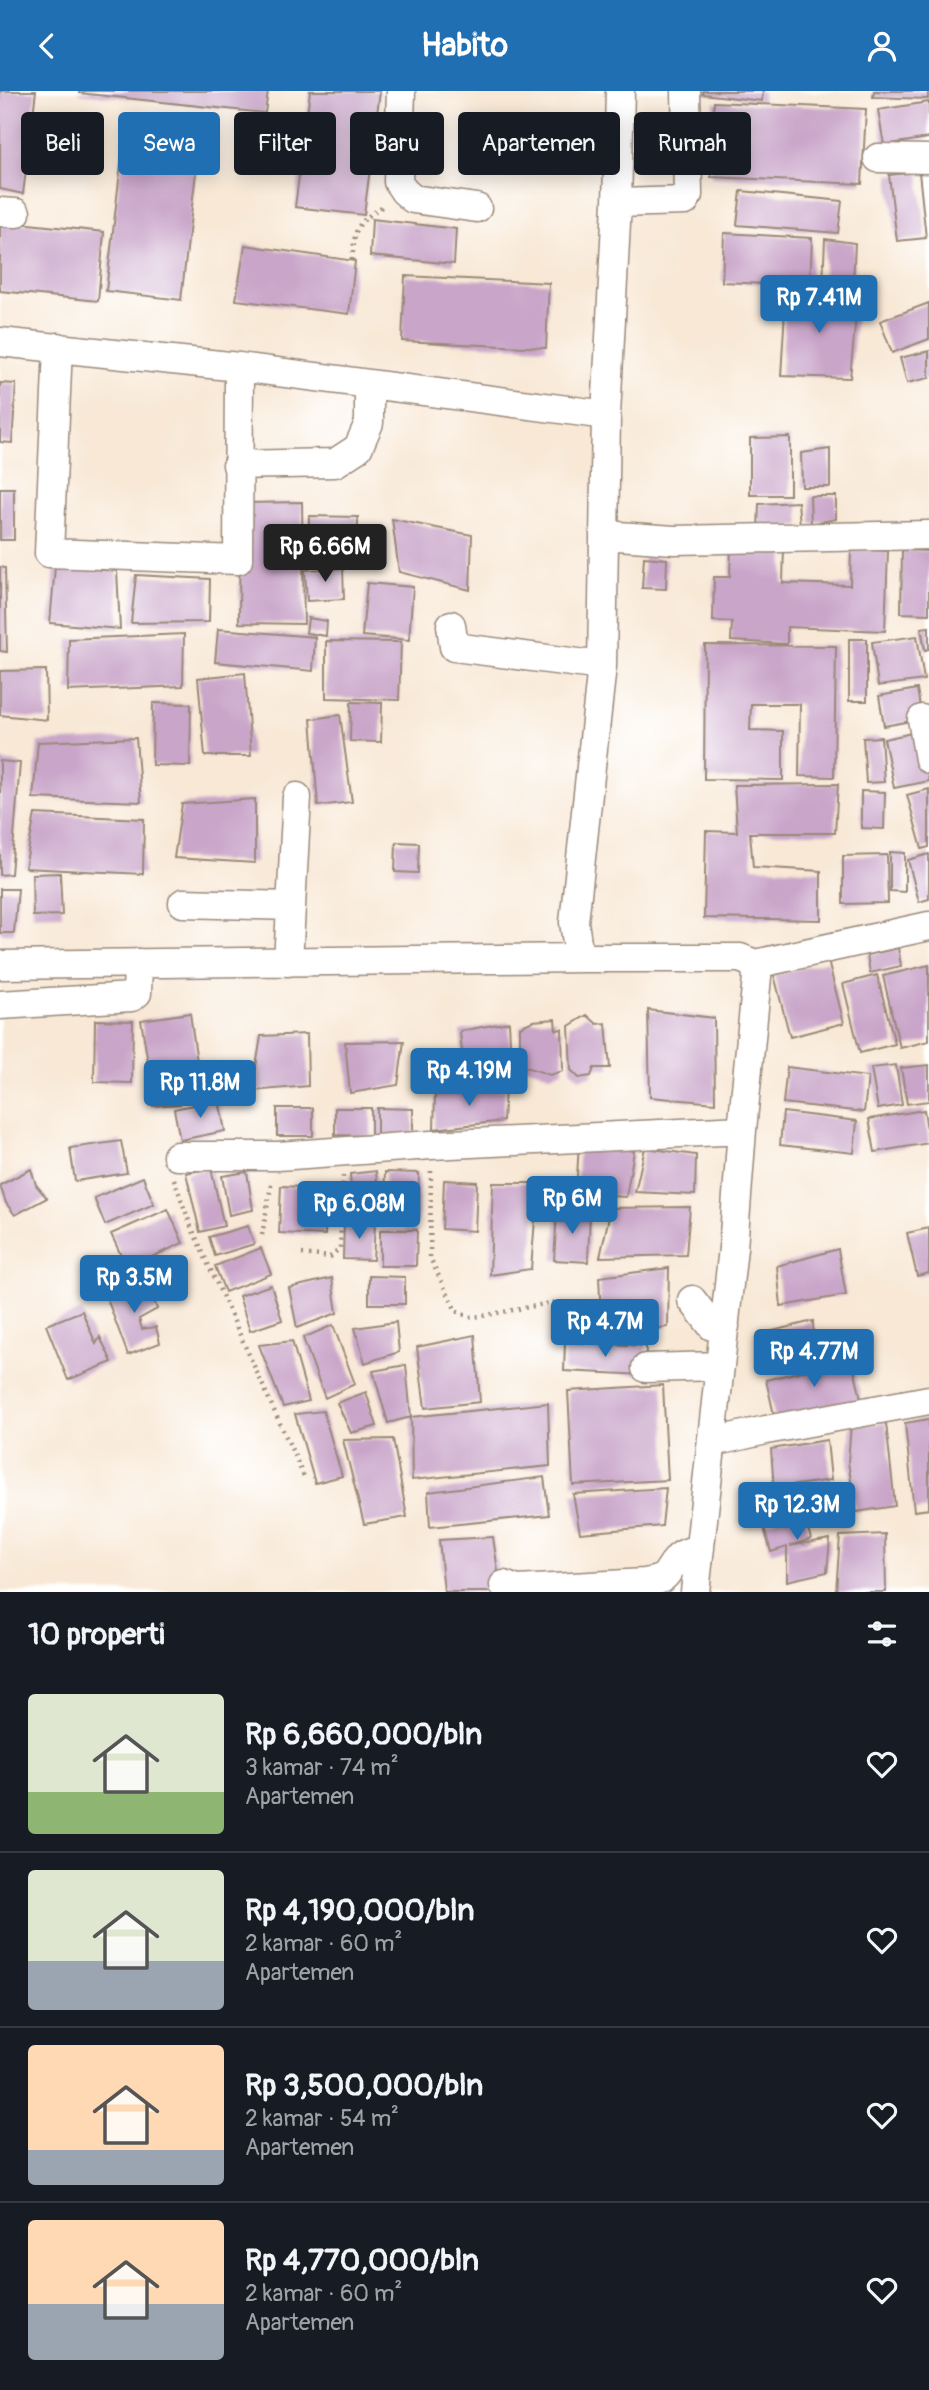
<!DOCTYPE html>
<html lang="id">
<meta charset="utf-8">
<style>
body{margin:0;font-family:Pangolin,sans-serif;background:#20242c;color:#f1f3f6;height:100vh;display:flex;flex-direction:column;font-size:26px;white-space:nowrap}
*{box-sizing:border-box;margin:0}
p{font-size:23px;color:#9ea1a6}
.icon{flex:none;width:38px;height:38px;fill:none;stroke:currentColor;stroke-width:2;stroke-linecap:round;stroke-linejoin:round}
.map{position:relative;height:1501px;overflow:hidden}
.side{display:flex;flex-direction:column;background:#171b24;flex:1}
.side>*{flex:none}
.banner{position:absolute;left:21px;top:21px;width:887px;height:63px;display:flex;gap:14px}
.price{position:absolute;translate:-50% -60px;padding:0 16px;border-radius:7px;background:#1f6fb2;color:#fff;font-size:23px;line-height:46px;filter:drop-shadow(0 2px 4px #0008)}
.price::after{content:'';position:absolute;left:50%;top:42px;width:21px;height:16px;margin-left:-10px;background:inherit;clip-path:polygon(0 0,100% 0,50% 100%)}
.price.current{background:#222;color:#fff}
ul{padding:0;list-style:none}
li{display:flex;align-items:center;gap:21px;height:175px;padding:0 28px}
li+li{border-top:2px solid #363941}
li span{display:grid;place-items:center;flex:none;width:196px;height:140px;border-radius:7px;color:#555}
li>.icon{margin-inline-start:auto}
span .icon{width:84px;height:84px;fill:#fffc;stroke-width:1}
li b{font-size:30px}
h2{display:flex;justify-content:space-between;align-items:center;height:84px;padding:0 28px;font-size:30px}
.chip{padding:0 24px;border-radius:7px;background:#171b24;box-shadow:0 4px 18px #0003;font-size:24px;line-height:63px}
.chip.current{background:#1f6fb2;color:#fff}
header{display:flex;justify-content:space-between;align-items:center;height:91px;padding:0 28px;background:#1f6fb2;color:#fff;font-size:32px;font-weight:700}
.map>svg:first-child{display:block}
.building{fill:#c9a5c9}
.lines{fill:none;stroke-linecap:round;stroke-linejoin:round}
.minor-casing{stroke:#9a897a;stroke-width:31}
.path{stroke:#9a897a;stroke-width:4.5;stroke-dasharray:2 5;stroke-linecap:butt}
.minor{stroke:#fff;stroke-width:28}
</style>
<header><svg class="icon" aria-label="back" viewBox="0 0 24 24"><path d="M15 5l-7 7 7 7"/></svg>Habito<svg class="icon" aria-label="person" viewBox="0 0 24 24"><circle cx="12" cy="8" r="4"/><path d="M4 21q1-7 8-7t8 7"/></svg></header>
<div class="map">
<svg width="929" height="1501" viewBox="0 0 929 1501">
<rect width="100%" height="100%" fill="#fff"/>
<filter id="ink" filterUnits="userSpaceOnUse"><feTurbulence type="fractalNoise" baseFrequency=".0143" numOctaves="2"/><feDisplacementMap in="SourceGraphic" scale="14" xChannelSelector="R" yChannelSelector="G"/><feConvolveMatrix kernelMatrix="1 2 1 2 8 2 1 2 1" color-interpolation-filters="sRGB"/></filter>
<filter id="wash" filterUnits="userSpaceOnUse"><feTurbulence type="fractalNoise" baseFrequency=".00686" numOctaves="4" result="noise"/><feDisplacementMap in="SourceGraphic" scale="28" xChannelSelector="R" yChannelSelector="G"/><feGaussianBlur stdDeviation="1.57" result="paint"/><feColorMatrix in="noise" values="0 0 0 0 0 0 0 0 0 0 0 0 0 0 0 0 0 1.4 0 .05"/><feComposite in="paint" operator="in"/></filter>
<g filter="url(#wash)">
<rect width="100%" height="100%" fill="#f8e8d5"/>
<g id="blocks">
<path class="building" d="M 0,0 L 36,0 L 23,103 L 0,98 Z
M 79,0 L 268,0 L 265,22 L 79,2 Z
M 310,0 L 380,0 L 364,124 L 295,116 Z
M 703,0 L 763,0 L 762,10 L 703,3 Z
M 874,0 L 928,0 L 928,8 L 873,6 Z
M 714,11 L 866,18 L 862,93 L 711,86 Z
M 929,11 L 929,47 L 884,54 L 878,19 Z
M 125,38 L 200,47 L 181,209 L 106,200 Z
M 919,81 L 926,147 L 897,150 L 889,84 Z
M 741,100 L 842,110 L 838,142 L 737,134 Z
M 372,128 L 456,138 L 454,173 L 370,165 Z
M 0,130 L 104,141 L 98,210 L 0,200 Z
M 724,142 L 812,147 L 810,195 L 722,191 Z
M 825,148 L 855,152 L 853,194 L 823,194 Z
M 245,154 L 355,170 L 349,223 L 236,209 Z
M 405,185 L 549,192 L 546,257 L 402,250 Z
M 786,203 L 858,203 L 850,287 L 781,285 Z
M 929,212 L 929,248 L 892,262 L 880,230 Z
M 929,260 L 929,287 L 907,292 L 900,267 Z
M 0,292 L 16,293 L 12,352 L 0,351 Z
M 790,346 L 790,404 L 750,404 L 750,347 Z
M 830,358 L 830,396 L 802,396 L 801,362 Z
M 0,397 L 14,397 L 14,449 L 0,449 Z
M 810,405 L 836,405 L 836,428 L 811,433 Z
M 302,411 L 304,533 L 239,532 L 240,412 Z
M 798,411 L 800,434 L 758,439 L 759,413 Z
M 309,425 L 358,426 L 358,471 L 309,470 Z
M 392,428 L 472,444 L 470,499 L 399,481 Z
M 731,454 L 784,457 L 783,492 L 850,494 L 851,458 L 888,460 L 885,540 L 787,536 L 787,553 L 731,550 L 732,531 L 713,530 L 714,486 L 730,486 Z
M 902,459 L 929,460 L 929,523 L 901,522 Z
M 644,466 L 667,468 L 666,498 L 642,497 Z
M 55,475 L 117,480 L 120,538 L 50,532 Z
M 0,476 L 5,477 L 7,561 L 0,560 Z
M 343,477 L 344,508 L 307,510 L 305,479 Z
M 136,484 L 210,488 L 209,531 L 131,532 Z
M 367,492 L 413,496 L 409,549 L 362,545 Z
M 308,527 L 327,530 L 326,545 L 306,542 Z
M 929,536 L 929,558 L 925,559 L 921,537 Z
M 218,538 L 315,546 L 313,580 L 215,571 Z
M 184,543 L 183,595 L 68,600 L 69,548 Z
M 917,545 L 924,589 L 878,595 L 872,551 Z
M 849,548 L 867,548 L 867,610 L 849,610 Z
M 326,550 L 401,551 L 399,609 L 326,607 Z
M 705,554 L 836,555 L 834,686 L 799,685 L 800,613 L 751,613 L 750,639 L 783,640 L 783,689 L 704,688 Z
M 46,579 L 47,629 L 0,624 L 0,580 Z
M 245,582 L 251,665 L 205,665 L 198,587 Z
M 917,598 L 922,628 L 884,635 L 879,605 Z
M 351,611 L 382,612 L 381,651 L 350,650 Z
M 153,612 L 191,613 L 190,675 L 152,674 Z
M 340,624 L 352,711 L 318,715 L 311,628 Z
M 921,640 L 929,690 L 894,697 L 884,648 Z
M 881,646 L 884,691 L 866,692 L 863,647 Z
M 136,647 L 141,711 L 33,707 L 38,651 Z
M 0,670 L 20,672 L 11,783 L 0,784 Z
M 838,693 L 835,742 L 750,742 L 753,776 L 821,780 L 821,829 L 704,827 L 706,740 L 737,741 L 734,694 Z
M 929,698 L 929,756 L 922,758 L 907,704 Z
M 861,700 L 885,701 L 884,738 L 861,737 Z
M 255,708 L 255,772 L 174,767 L 182,713 Z
M 35,723 L 144,728 L 143,783 L 25,777 Z
M 396,751 L 419,752 L 418,782 L 395,781 Z
M 890,761 L 905,762 L 905,801 L 890,800 Z
M 929,763 L 929,808 L 919,811 L 908,769 Z
M 887,764 L 888,812 L 843,813 L 843,765 Z
M 60,782 L 62,824 L 33,825 L 32,783 Z
M 0,798 L 18,798 L 14,842 L 0,842 Z
M 898,857 L 901,875 L 870,882 L 867,864 Z
M 828,870 L 844,932 L 790,946 L 774,884 Z
M 929,874 L 929,950 L 900,957 L 883,885 Z
M 877,884 L 895,953 L 860,962 L 843,893 Z
M 648,919 L 714,927 L 715,1012 L 650,1006 Z
M 190,922 L 197,971 L 149,978 L 141,929 Z
M 587,924 L 597,933 L 606,932 L 610,977 L 594,977 L 591,985 L 579,987 L 571,979 L 569,935 Z
M 555,928 L 556,939 L 562,938 L 563,980 L 550,984 L 520,974 L 520,936 L 533,930 Z
M 95,929 L 133,930 L 132,992 L 94,991 Z
M 509,931 L 511,970 L 464,982 L 460,940 Z
M 307,943 L 308,995 L 252,1000 L 261,945 Z
M 404,950 L 398,994 L 350,1002 L 345,951 Z
M 896,974 L 902,1014 L 878,1018 L 871,977 Z
M 929,974 L 929,1010 L 907,1013 L 901,977 Z
M 787,976 L 868,986 L 864,1021 L 783,1012 Z
M 176,979 L 180,1013 L 153,1015 L 149,982 Z
M 505,998 L 503,1030 L 434,1038 L 435,1004 Z
M 219,1009 L 225,1040 L 180,1049 L 174,1018 Z
M 277,1017 L 313,1017 L 313,1045 L 277,1045 Z
M 335,1017 L 371,1017 L 371,1045 L 335,1044 Z
M 377,1017 L 413,1018 L 413,1045 L 377,1045 Z
M 924,1019 L 929,1052 L 875,1061 L 869,1028 Z
M 783,1021 L 857,1030 L 854,1062 L 780,1054 Z
M 121,1050 L 127,1082 L 75,1090 L 70,1057 Z
M 579,1052 L 634,1060 L 626,1106 L 576,1103 Z
M 645,1057 L 696,1064 L 695,1104 L 635,1101 Z
M 211,1077 L 224,1135 L 200,1141 L 186,1082 Z
M 31,1078 L 36,1094 L 47,1107 L 15,1124 L 6,1112 L 0,1094 Z
M 376,1080 L 380,1126 L 353,1129 L 350,1083 Z
M 247,1081 L 253,1119 L 229,1124 L 222,1085 Z
M 385,1081 L 419,1082 L 418,1131 L 383,1130 Z
M 143,1086 L 154,1113 L 105,1134 L 94,1107 Z
M 444,1089 L 477,1091 L 475,1140 L 442,1138 Z
M 493,1092 L 538,1092 L 531,1178 L 490,1184 Z
M 281,1095 L 327,1097 L 325,1144 L 279,1142 Z
M 690,1116 L 686,1164 L 600,1166 L 611,1117 Z
M 168,1118 L 183,1152 L 127,1177 L 111,1143 Z
M 557,1120 L 590,1121 L 588,1171 L 554,1169 Z
M 344,1131 L 375,1133 L 373,1169 L 343,1168 Z
M 248,1135 L 254,1153 L 215,1165 L 209,1146 Z
M 929,1137 L 929,1182 L 917,1185 L 907,1142 Z
M 380,1139 L 417,1139 L 416,1175 L 380,1175 Z
M 261,1157 L 271,1183 L 225,1201 L 215,1175 Z
M 838,1158 L 846,1204 L 781,1215 L 777,1175 Z
M 669,1177 L 668,1236 L 602,1245 L 599,1186 Z
M 369,1185 L 405,1186 L 405,1213 L 369,1213 Z
M 146,1186 L 157,1218 L 139,1228 L 142,1238 L 156,1236 L 160,1252 L 128,1264 L 105,1202 Z
M 332,1187 L 337,1222 L 297,1237 L 289,1197 Z
M 271,1194 L 282,1229 L 250,1240 L 239,1205 Z
M 82,1220 L 96,1253 L 100,1246 L 112,1271 L 68,1289 L 46,1234 Z
M 813,1230 L 814,1252 L 768,1267 L 764,1242 Z
M 396,1231 L 399,1261 L 365,1272 L 355,1237 Z
M 333,1234 L 355,1293 L 325,1307 L 303,1247 Z
M 475,1244 L 480,1311 L 425,1317 L 417,1256 Z
M 292,1250 L 309,1310 L 283,1316 L 259,1254 Z
M 565,1251 L 646,1255 L 645,1284 L 564,1280 Z
M 852,1268 L 861,1308 L 775,1328 L 766,1289 Z
M 406,1274 L 411,1326 L 388,1332 L 373,1280 Z
M 663,1294 L 668,1389 L 573,1394 L 568,1300 Z
M 366,1301 L 377,1335 L 351,1342 L 337,1312 Z
M 548,1312 L 550,1375 L 412,1389 L 411,1326 Z
M 323,1320 L 342,1385 L 315,1392 L 295,1323 Z
M 929,1328 L 929,1418 L 914,1420 L 905,1332 Z
M 886,1332 L 895,1415 L 856,1421 L 848,1371 L 851,1334 Z
M 393,1348 L 407,1426 L 364,1433 L 343,1349 Z
M 827,1349 L 831,1389 L 774,1397 L 771,1358 Z
M 544,1386 L 549,1424 L 430,1436 L 428,1401 Z
M 666,1397 L 662,1435 L 580,1442 L 573,1403 Z
M 799,1408 L 811,1448 L 790,1455 L 830,1448 L 827,1481 L 787,1490 L 787,1456 L 771,1461 L 763,1433 L 777,1428 L 773,1416 Z
M 885,1443 L 886,1501 L 836,1501 L 840,1445 Z
M 493,1446 L 501,1501 L 444,1501 L 439,1449 Z"/>
</g>
</g>
<g filter="url(#ink)">
<use href="#blocks" fill-opacity="0" stroke="#9a897a" stroke-width="2"/>
<g class="lines">
<defs>
<path id="minor" d="M 401,0 L 398,91 L 404,100 L 413,108 L 477,117
M 878,67 L 929,68
M 617,112 L 685,110 L 688,104 L 686,0
M 0,121 L 16,122
M 0,251 L 239,276 L 606,324
M 58,256 L 49,462 L 238,469 L 239,276
M 237,374 L 335,372 L 358,357 L 369,332 L 369,294
M 604,444 L 674,449 L 929,444
M 451,534 L 454,556 L 602,575
M 922,628 L 929,668
M 183,812 L 291,815
M 583,867 L 578,858 L 574,831 L 602,575 L 606,324 L 617,112 L 620,0
M 288,871 L 297,706
M 0,874 L 583,867 L 740,867 L 755,873 L 929,835
M 0,914 L 132,906 L 137,902 L 138,872
M 177,1065 L 278,1065 L 431,1054 L 742,1039
M 692,1209 L 712,1235 L 725,1235
M 646,1277 L 719,1275
M 713,1351 L 766,1339 L 929,1309
M 504,1494 L 517,1499 L 645,1492 C 672,1487 663,1483 678,1467 C 682,1462 693,1460 700,1457
M 695,1501 L 733,1157 L 742,1039 L 757,886 L 755,873"/>
</defs>
<use href="#minor" class="minor-casing"/>
<path class="path" d="M 352,169 C 356,134 354,135 383,115
M 431,1080 L 430,1167 L 456,1220 L 469,1226 L 482,1225 L 555,1211
M 174,1088 L 190,1133 L 305,1388
M 262,1144 L 272,1090
M 302,1163 L 330,1166 L 340,1157 L 343,1085"/>
<use href="#minor" class="minor"/>
</g>
</g>
</svg>
<b class="price" style="left:819px;top:244px">Rp 7.41M</b>
<b class="price current" style="left:325px;top:493px">Rp 6.66M</b>
<b class="price" style="left:469px;top:1017px">Rp 4.19M</b>
<b class="price" style="left:200px;top:1029px">Rp 11.8M</b>
<b class="price" style="left:572px;top:1145px">Rp 6M</b>
<b class="price" style="left:359px;top:1150px">Rp 6.08M</b>
<b class="price" style="left:134px;top:1224px">Rp 3.5M</b>
<b class="price" style="left:605px;top:1268px">Rp 4.7M</b>
<b class="price" style="left:814px;top:1298px">Rp 4.77M</b>
<b class="price" style="left:797px;top:1451px">Rp 12.3M</b>
<div class="banner">
<a class="chip">Beli</a>
<a class="chip current">Sewa</a>
<a class="chip">Filter</a>
<a class="chip">Baru</a>
<a class="chip">Apartemen</a>
<a class="chip">Rumah</a>
</div>
</div>
<section class="side">
<h2>10 properti<svg class="icon" aria-label="filters" viewBox="0 0 24 24"><path d="M4 7h16M4 17h16"/><circle cx="9" cy="7" r="2"/><circle cx="15" cy="17" r="2"/></svg></h2>
<ul>
<li><span style="background:linear-gradient(#dfe7d0 70%,#8fb573 0)"><svg class="icon" aria-label="home" viewBox="0 0 24 24"><path d="M3 11l9-7 9 7M6 9v11h12V9"/></svg></span><div><b>Rp 6,660,000/bln</b><p>3 kamar · 74 m²</p><p>Apartemen</p></div><svg class="icon" aria-label="heart" viewBox="0 0 24 24"><path d="M12 20l-8-8c-3-5 5-10 8-4 3-6 11-1 8 4z"/></svg></li>
<li><span style="background:linear-gradient(#dfe7d0 65%,#9aa5b1 0)"><svg class="icon" aria-label="home" viewBox="0 0 24 24"><path d="M3 11l9-7 9 7M6 9v11h12V9"/></svg></span><div><b>Rp 4,190,000/bln</b><p>2 kamar · 60 m²</p><p>Apartemen</p></div><svg class="icon" aria-label="heart" viewBox="0 0 24 24"><path d="M12 20l-8-8c-3-5 5-10 8-4 3-6 11-1 8 4z"/></svg></li>
<li><span style="background:linear-gradient(#ffd9b3 75%,#9aa5b1 0)"><svg class="icon" aria-label="home" viewBox="0 0 24 24"><path d="M3 11l9-7 9 7M6 9v11h12V9"/></svg></span><div><b>Rp 3,500,000/bln</b><p>2 kamar · 54 m²</p><p>Apartemen</p></div><svg class="icon" aria-label="heart" viewBox="0 0 24 24"><path d="M12 20l-8-8c-3-5 5-10 8-4 3-6 11-1 8 4z"/></svg></li>
<li><span style="background:linear-gradient(#ffd9b3 60%,#9aa5b1 0)"><svg class="icon" aria-label="home" viewBox="0 0 24 24"><path d="M3 11l9-7 9 7M6 9v11h12V9"/></svg></span><div><b>Rp 4,770,000/bln</b><p>2 kamar · 60 m²</p><p>Apartemen</p></div><svg class="icon" aria-label="heart" viewBox="0 0 24 24"><path d="M12 20l-8-8c-3-5 5-10 8-4 3-6 11-1 8 4z"/></svg></li>
</ul>
</section>
